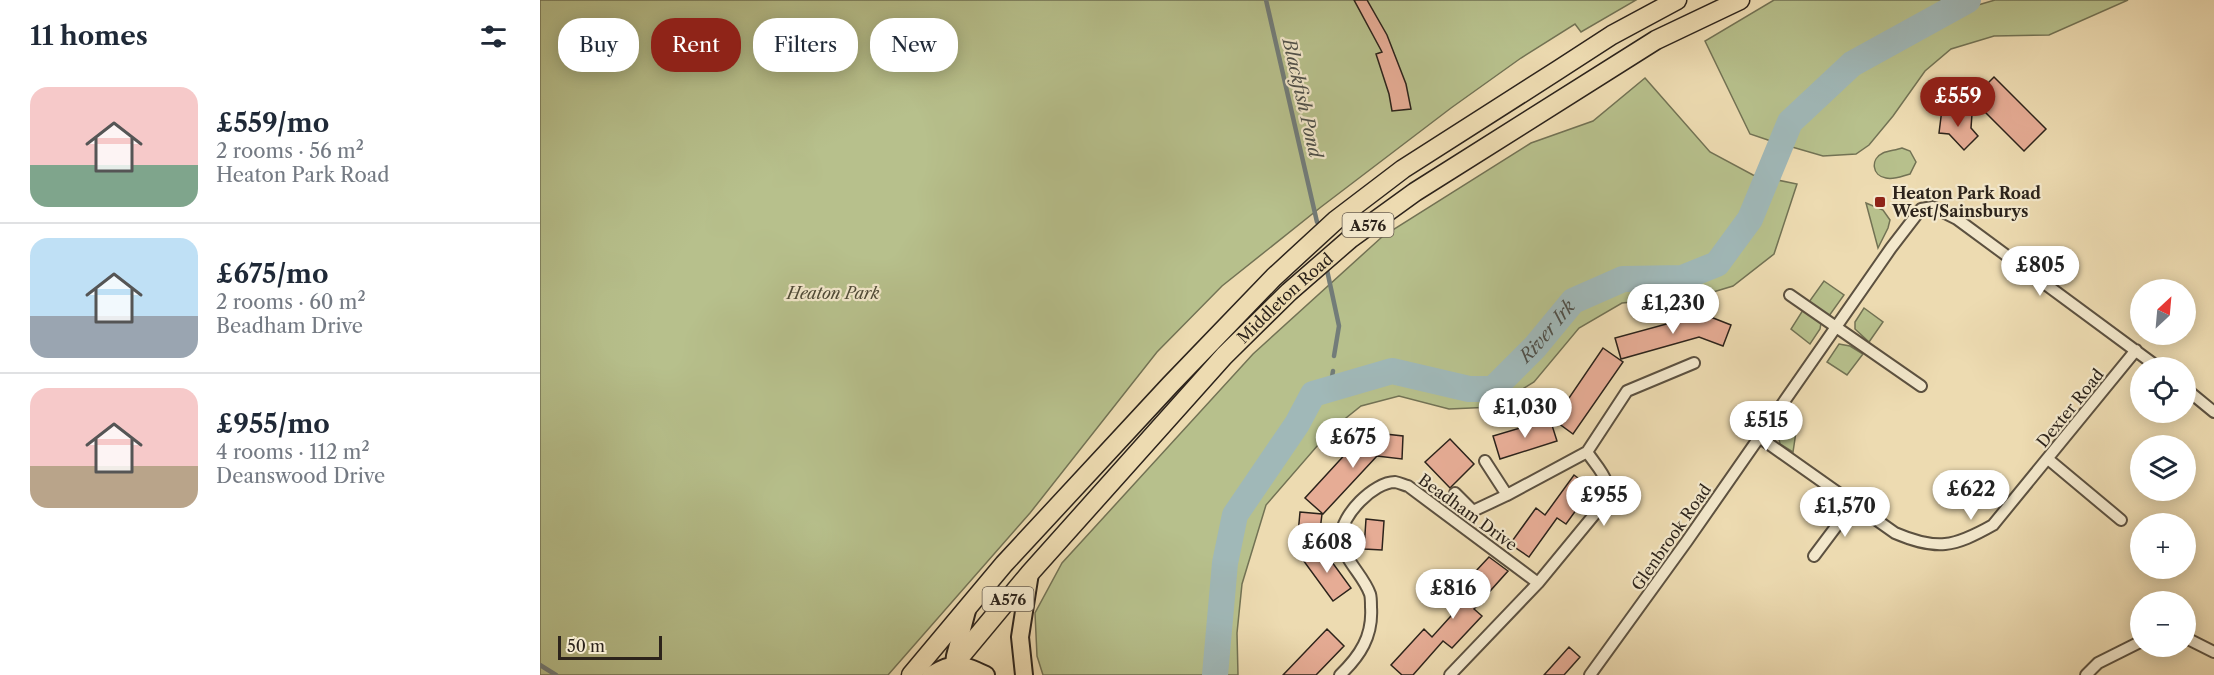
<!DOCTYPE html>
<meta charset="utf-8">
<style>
body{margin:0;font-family:"Libre Caslon Text",serif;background:#f6f6f7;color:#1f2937;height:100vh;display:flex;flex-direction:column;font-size:22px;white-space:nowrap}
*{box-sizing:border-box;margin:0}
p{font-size:20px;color:#747a83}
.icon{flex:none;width:33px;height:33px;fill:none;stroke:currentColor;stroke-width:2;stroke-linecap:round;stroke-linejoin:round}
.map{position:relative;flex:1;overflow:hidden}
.side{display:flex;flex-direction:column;background:#fff;width:540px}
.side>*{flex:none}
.guide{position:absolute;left:18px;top:18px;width:570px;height:54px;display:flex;gap:12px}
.needle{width:39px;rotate:26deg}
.controls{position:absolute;left:1590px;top:279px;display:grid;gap:12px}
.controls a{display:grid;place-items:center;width:66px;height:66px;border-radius:50%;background:#fff;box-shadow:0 3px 15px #0003;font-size:30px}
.scale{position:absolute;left:18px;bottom:15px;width:104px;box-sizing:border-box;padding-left:6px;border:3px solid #2c231b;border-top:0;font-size:16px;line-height:21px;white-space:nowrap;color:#2c231b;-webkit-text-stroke:4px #f3e8cc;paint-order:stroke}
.price{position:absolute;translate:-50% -51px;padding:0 14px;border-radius:21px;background:#fff;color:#222;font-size:20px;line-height:39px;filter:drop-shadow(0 2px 3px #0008)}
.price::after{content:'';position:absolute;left:50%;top:36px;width:18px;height:14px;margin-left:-9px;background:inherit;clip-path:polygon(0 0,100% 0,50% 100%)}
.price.selected{background:#8f2418;color:#fff}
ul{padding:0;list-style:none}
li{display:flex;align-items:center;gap:18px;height:150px;padding:0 30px}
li+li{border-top:2px solid #e0e1e3}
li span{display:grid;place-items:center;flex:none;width:168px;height:120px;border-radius:18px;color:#555}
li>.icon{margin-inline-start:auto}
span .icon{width:72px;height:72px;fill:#fffc;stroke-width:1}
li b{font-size:26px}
h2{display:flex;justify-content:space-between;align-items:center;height:72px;padding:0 30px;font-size:26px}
.chip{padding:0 21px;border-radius:24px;background:#fff;box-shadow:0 3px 15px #0003;font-size:21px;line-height:54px}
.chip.selected{background:#8f2418;color:#fff}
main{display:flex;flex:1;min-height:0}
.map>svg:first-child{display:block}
.green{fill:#b7c08c;stroke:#727254;stroke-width:1.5}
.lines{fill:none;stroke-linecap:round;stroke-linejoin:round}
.stream{stroke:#727c79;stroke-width:4.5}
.river{stroke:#a0b8b8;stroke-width:26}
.building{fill:#e6ac95;stroke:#2c231b;stroke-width:1.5}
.minor-casing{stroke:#5c5140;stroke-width:14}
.primary-casing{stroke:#2c231b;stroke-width:20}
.trunk-casing{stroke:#2c231b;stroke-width:21}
.minor{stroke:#f3e8cc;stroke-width:10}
.primary{stroke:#eddbb1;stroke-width:16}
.trunk{stroke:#eddbb1;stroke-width:18}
.poi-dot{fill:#8f2418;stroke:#f3e8cc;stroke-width:2}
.labels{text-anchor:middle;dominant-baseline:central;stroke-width:4.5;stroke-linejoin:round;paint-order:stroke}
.shield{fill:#f3e8cc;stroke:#685e50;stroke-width:1.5}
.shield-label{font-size:15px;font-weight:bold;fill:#2c231b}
.poi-label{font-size:16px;font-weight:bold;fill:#2c231b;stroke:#f3e8cc;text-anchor:start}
.park-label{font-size:16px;font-style:italic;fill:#4f4a37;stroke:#f3e8cc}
.street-label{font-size:16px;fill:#2c231b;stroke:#f3e8cc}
.water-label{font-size:18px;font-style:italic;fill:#4f504a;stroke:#f3e8cc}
</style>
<main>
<section class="side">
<h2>11 homes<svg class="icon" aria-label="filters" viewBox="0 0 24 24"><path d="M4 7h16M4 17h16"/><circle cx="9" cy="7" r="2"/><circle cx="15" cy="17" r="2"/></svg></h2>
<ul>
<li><span style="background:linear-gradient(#f6c9c9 65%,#7fa58c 0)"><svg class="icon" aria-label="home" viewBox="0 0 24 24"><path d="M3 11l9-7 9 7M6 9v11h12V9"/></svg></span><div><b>£559/mo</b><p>2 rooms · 56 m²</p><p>Heaton Park Road</p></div></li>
<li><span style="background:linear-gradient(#bfe0f5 65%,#9aa5b1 0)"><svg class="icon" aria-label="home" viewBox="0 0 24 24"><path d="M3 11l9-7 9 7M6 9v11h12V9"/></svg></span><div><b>£675/mo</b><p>2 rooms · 60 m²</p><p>Beadham Drive</p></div></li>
<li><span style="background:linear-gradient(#f6c9c9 65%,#b9a48a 0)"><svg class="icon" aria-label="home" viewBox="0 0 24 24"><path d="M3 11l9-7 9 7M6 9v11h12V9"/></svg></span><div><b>£955/mo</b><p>4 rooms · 112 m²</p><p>Deanswood Drive</p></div></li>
</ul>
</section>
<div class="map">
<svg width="1674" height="675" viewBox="0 0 1674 675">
<rect width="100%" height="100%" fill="#eddbb1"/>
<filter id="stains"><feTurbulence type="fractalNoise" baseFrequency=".00333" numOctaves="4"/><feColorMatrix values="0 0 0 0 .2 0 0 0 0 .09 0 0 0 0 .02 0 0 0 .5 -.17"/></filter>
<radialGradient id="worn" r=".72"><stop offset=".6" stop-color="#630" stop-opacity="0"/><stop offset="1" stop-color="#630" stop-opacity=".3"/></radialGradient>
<path class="green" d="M 0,0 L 1096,0 L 1041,32 L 1035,24 L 981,58 L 911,108 L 781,207 L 682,286 L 617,352 L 490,513 L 348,675 L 0,675 Z
M 1234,0 L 1414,0 L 1345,34 L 1305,63 L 1252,113 L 1234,142 L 1210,134 L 1165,41 Z
M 1455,0 L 1588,0 L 1509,35 L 1454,36 L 1411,49 L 1385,71 L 1353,116 L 1329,145 L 1316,154 L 1283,156 L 1252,147 L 1260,126 L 1321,69 L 1438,5 Z
M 1105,78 L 1170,152 L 1213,175 L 1257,184 L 1234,254 L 1193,286 L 1160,296 L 1082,303 L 1039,328 L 994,382 L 953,407 L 909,409 L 859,396 L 821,406 L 791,430 L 726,505 L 702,584 L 697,633 L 698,675 L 503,675 L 497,656 L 495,613 L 522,563 L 713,354 L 843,236 L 991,143 L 1053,121 Z
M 1362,148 L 1370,151 L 1376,162 L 1370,174 C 1362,176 1354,180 1346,178 C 1332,176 1330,159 1343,153 C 1348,151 1356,150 1362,148 Z
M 1326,203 L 1343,210 L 1350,220 L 1348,228 L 1338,248 Z
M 1284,281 L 1304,295 L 1289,316 L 1269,302 Z
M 1324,308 L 1343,322 L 1329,342 L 1315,329 L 1315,322 Z
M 1263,310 L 1281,323 L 1280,329 L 1270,344 L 1251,329 Z
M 1299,344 L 1310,346 L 1323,354 L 1307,375 L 1287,362 Z
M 1247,417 L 1256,432 L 1253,452 L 1240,444 L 1238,434 Z"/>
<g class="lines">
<path class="stream" d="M 726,0 L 777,222
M 787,270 L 799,326 L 794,356
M 790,389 L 793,371
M 0,665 L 16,675"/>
<path class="river" id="s1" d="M 675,675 L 685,563 L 695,515 L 757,424 L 773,394 L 852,371 L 929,389 L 953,389 L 995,347 L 1033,301 L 1083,279 L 1142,278 L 1177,264 L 1210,219 L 1250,122 L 1312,64 L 1428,0"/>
</g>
<path class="building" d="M 814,0 L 827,0 L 847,35 L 866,84 L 871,109 L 852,111 L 849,94 L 836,54 L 842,52 Z
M 1454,77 L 1506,129 L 1484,151 L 1432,99 Z
M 1402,109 L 1414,111 L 1419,116 L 1432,114 L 1431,128 L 1438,136 L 1424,150 L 1409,134 L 1399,133 Z
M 1163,314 L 1191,325 L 1183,346 L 1159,337 L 1081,359 L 1075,338 Z
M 1063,348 L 1083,362 L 1033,434 L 1014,420 Z
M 1010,419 L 1017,441 L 960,459 L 953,436 Z
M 836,433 L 863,436 L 862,459 L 837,456 L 783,514 L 765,498 L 821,437 L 836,452 Z
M 910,439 L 934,464 L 910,488 L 885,462 Z
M 1034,475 L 1042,481 L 1045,477 L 1055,484 L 1026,524 L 1017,518 L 989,557 L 970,544 L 996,508 L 1005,515 Z
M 760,512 L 782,514 L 778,547 L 757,545 Z
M 826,519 L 844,521 L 842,550 L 824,549 Z
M 781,547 L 811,588 L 793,601 L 763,560 Z
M 949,557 L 968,571 L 934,609 L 942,616 L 912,648 L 903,641 L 873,675 L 862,675 L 851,665 L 884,629 L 892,637 L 929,596 L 920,588 Z
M 787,629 L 804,646 L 776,675 L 743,675 Z
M 1029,647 L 1040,657 L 1024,675 L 1004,675 Z"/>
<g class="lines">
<defs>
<path id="minor" d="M 1250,295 L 1381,386
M 1646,389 L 1674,412
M 1219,437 L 1355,533 C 1397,551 1414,547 1453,525 L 1596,350
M 1508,459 L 1581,520
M 945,461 L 967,495 L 1047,452
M 915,493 L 933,511 L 967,495
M 1274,556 L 1313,504
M 1646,638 L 1674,652
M 800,675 C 820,656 833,636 831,607 C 831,603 831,597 830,594 C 823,574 802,559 801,537 C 801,515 834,482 855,482 C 860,483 864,485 868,486 L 998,583
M 910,675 L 998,583 L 1063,504 C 1075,482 1059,470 1047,452 L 1087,391 L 1154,363
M 1050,675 L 1147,541 L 1351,248 L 1381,209 L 1393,207 L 1417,219 L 1619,368
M 1546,675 L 1558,663 L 1600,642"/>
<path id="primary" d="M 391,675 C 414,660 422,664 446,675
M 419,675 L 414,664 L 415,656 L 428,607
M 484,675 L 480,637 L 490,573"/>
<g id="trunk">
<path d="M 371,675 L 464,564 L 630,385 L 734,277 L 796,220 L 863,169 L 1018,70 L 1072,35 L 1137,0"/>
<path id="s2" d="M 405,675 L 490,573 L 684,356 L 749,292 L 810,239 L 875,192 L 1116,40 L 1200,0"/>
</g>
</defs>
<use href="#minor" class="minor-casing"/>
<use href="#primary" class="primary-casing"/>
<use href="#trunk" class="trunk-casing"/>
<use href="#minor" class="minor"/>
<use href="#primary" class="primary"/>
<use href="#trunk" class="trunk"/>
</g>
<rect class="poi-dot" x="1334" y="196" width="12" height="12" rx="3"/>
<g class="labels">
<g class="shield">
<rect x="802.5" y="213" width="51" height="24" rx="4.5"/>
<rect x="442.5" y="587" width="51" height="24" rx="4.5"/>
</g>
<g class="shield-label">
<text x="828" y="225">A576</text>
<text x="468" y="599">A576</text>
</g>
<g class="poi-label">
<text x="1352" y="193">Heaton Park Road<tspan x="1352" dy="18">West/Sainsburys</tspan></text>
</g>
<g class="park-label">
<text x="293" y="293">Heaton Park</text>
</g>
<g class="street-label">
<text stroke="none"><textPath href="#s2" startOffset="508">Middleton Road</textPath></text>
<text transform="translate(1530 408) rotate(-51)">Dexter Road</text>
<text transform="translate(928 512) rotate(36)">Beadham Drive</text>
<text transform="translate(1131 537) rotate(-55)">Glenbrook Road</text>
</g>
<g class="water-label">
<text transform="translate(762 98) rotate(77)">Blackfish Pond</text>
<text stroke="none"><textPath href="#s1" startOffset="570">River Irk</textPath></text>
</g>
</g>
<rect width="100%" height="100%" filter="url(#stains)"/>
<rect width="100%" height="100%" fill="url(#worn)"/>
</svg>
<div class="controls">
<a><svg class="needle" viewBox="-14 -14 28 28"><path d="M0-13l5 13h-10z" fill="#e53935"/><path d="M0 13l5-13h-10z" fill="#747a83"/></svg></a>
<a><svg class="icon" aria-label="locate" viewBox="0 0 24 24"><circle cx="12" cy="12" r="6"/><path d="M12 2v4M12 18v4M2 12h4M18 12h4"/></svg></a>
<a><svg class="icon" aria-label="layers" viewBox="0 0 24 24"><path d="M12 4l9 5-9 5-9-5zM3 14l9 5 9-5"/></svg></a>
<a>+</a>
<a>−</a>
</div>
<div class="scale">50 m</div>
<b class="price selected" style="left:1418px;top:128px">£559</b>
<b class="price" style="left:1500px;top:297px">£805</b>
<b class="price" style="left:1133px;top:335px">£1,230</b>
<b class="price" style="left:985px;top:439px">£1,030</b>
<b class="price" style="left:1226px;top:452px">£515</b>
<b class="price" style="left:813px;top:469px">£675</b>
<b class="price" style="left:1431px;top:521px">£622</b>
<b class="price" style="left:1064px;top:527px">£955</b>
<b class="price" style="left:1305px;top:538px">£1,570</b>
<b class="price" style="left:787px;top:574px">£608</b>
<b class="price" style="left:913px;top:620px">£816</b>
<div class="guide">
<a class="chip">Buy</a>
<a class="chip selected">Rent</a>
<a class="chip">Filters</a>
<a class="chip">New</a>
</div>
</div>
</main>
